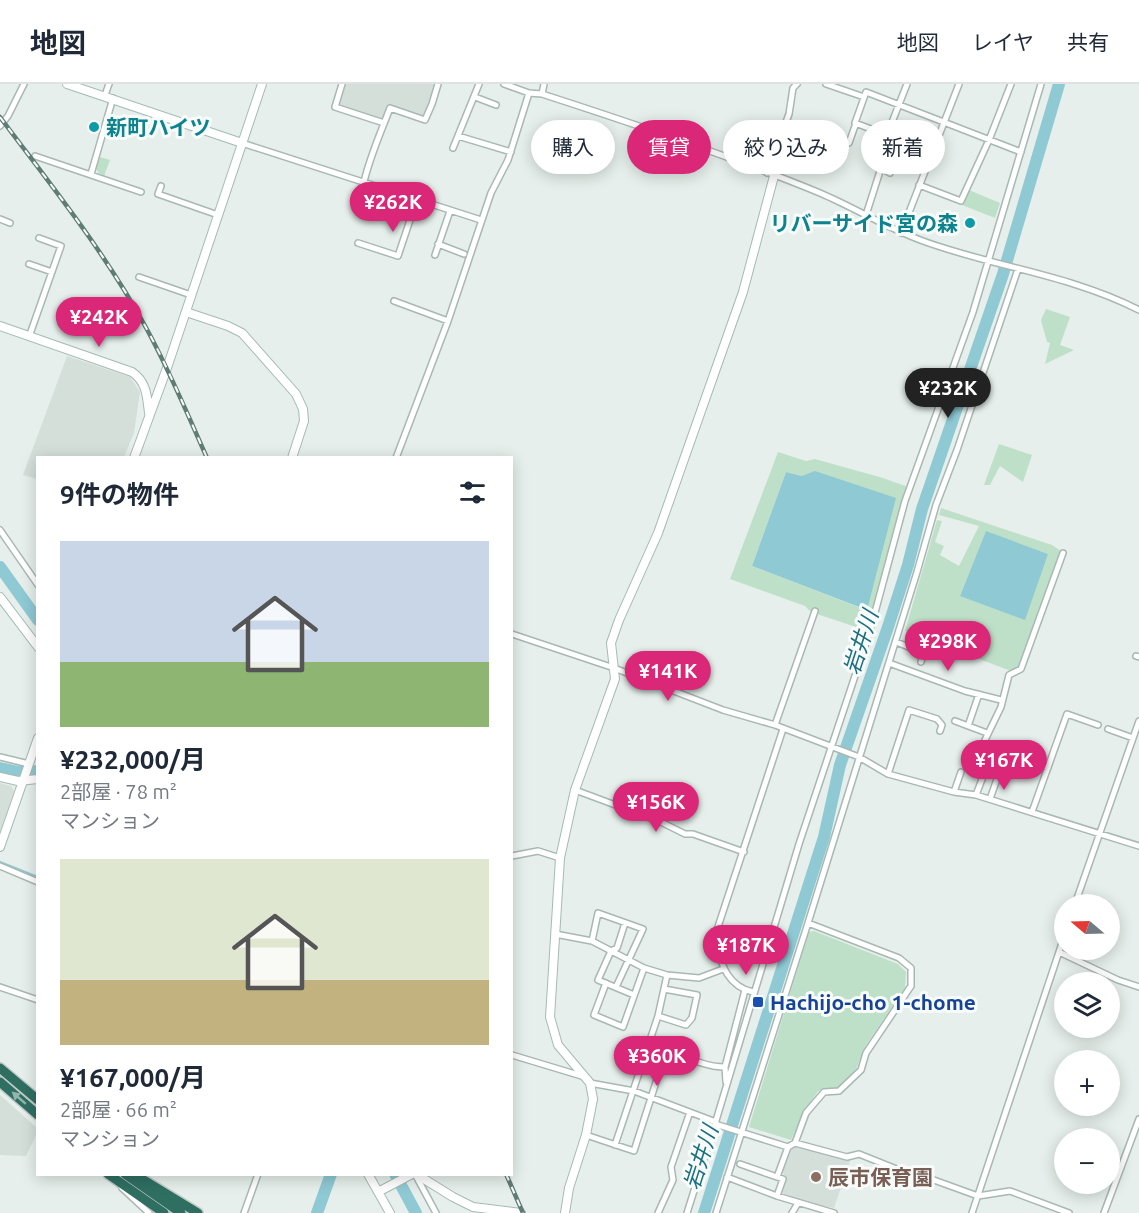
<!DOCTYPE html>
<html lang="ja">
<meta charset="utf-8">
<style>
body{margin:0;font-family:Ubuntu,"Noto Sans JP",sans-serif;background:#f6f6f7;color:#1f2937;height:100vh;display:flex;flex-direction:column;font-size:22px;white-space:nowrap}
*{box-sizing:border-box;margin:0}
p{font-size:20px;color:#747a83}
.icon{flex:none;width:33px;height:33px;fill:none;stroke:currentColor;stroke-width:2;stroke-linecap:round;stroke-linejoin:round}
.map{position:relative;flex:1;overflow:hidden}
.sheet{position:absolute;left:36px;top:372px;width:477px;height:720px;display:flex;flex-direction:column;background:#fff;border-radius:0px;box-shadow:0 3px 15px #0003}
.sheet>*{flex:none}
.guide{position:absolute;left:531px;top:36px;width:518px;height:54px;display:flex;gap:12px}
.needle{width:39px;rotate:289deg}
.buttons{position:absolute;left:1054px;top:810px;display:grid;gap:12px}
.buttons a{display:grid;place-items:center;width:66px;height:66px;border-radius:50%;background:#fff;box-shadow:0 3px 15px #0003;font-size:30px}
.price{position:absolute;translate:-50% -51px;padding:0 14px;border-radius:21px;background:#db2777;color:#fff;font-size:20px;line-height:39px;filter:drop-shadow(0 2px 3px #0008)}
.price::after{content:'';position:absolute;left:50%;top:36px;width:18px;height:14px;margin-left:-9px;background:inherit;clip-path:polygon(0 0,100% 0,50% 100%)}
.price.on{background:#222;color:#fff}
ul{padding:0;list-style:none}
li{display:grid;align-content:center;gap:12px;height:318px;padding:0 24px}
li span{display:grid;place-items:center;height:186px;border-radius:0px;color:#555}
li>.icon{margin-inline-start:auto}
span .icon{width:108px;height:108px;fill:#fffc;stroke-width:1}
li b{font-size:26px}
h2{display:flex;justify-content:space-between;align-items:center;height:72px;padding:0 24px;font-size:26px}
.chip{padding:0 21px;border-radius:27px;background:#fff;box-shadow:0 3px 15px #0003;font-size:21px;line-height:54px}
.chip.on{background:#db2777;color:#fff}
header{display:flex;align-items:center;gap:36px;box-sizing:border-box;height:84px;padding:0 30px;background:#fff;border-bottom:2px solid #e0e1e3}
header strong{font-size:28px}
nav{display:flex;gap:33px;margin-inline-start:auto;font-size:21px}
.map>svg:first-child{display:block}
.built{fill:#d4dfda}
.green{fill:#bfe0c8;fill-rule:evenodd}
.water{fill:#8ec9d4}
.lines{fill:none;stroke-linecap:round;stroke-linejoin:round}
.stream{stroke:#8ec9d4;stroke-width:2}
.river{stroke:#8ec9d4;stroke-width:12}
.street-casing{stroke:#a8b8b2;stroke-width:8}
.secondary-casing{stroke:#a4bbb3;stroke-width:10}
.highway-casing{stroke:#c2cac8;stroke-width:12}
.street{stroke:#fff;stroke-width:5}
.secondary{stroke:#fff;stroke-width:8}
.highway{stroke:#2f6f62;stroke-width:9}
.rail-casing{stroke:#5f7d75;stroke-width:4.5}
.rail{stroke:#f7fbf9;stroke-width:2;stroke-dasharray:7;stroke-linecap:butt}
.oneway{fill:#93b5ae}
.culture-dot{fill:#0f9aa8;stroke:#f7fbf9;stroke-width:2}
.transit-dot{fill:#1a4fb4;stroke:#f7fbf9;stroke-width:2}
.education-dot{fill:#8d6e63;stroke:#f7fbf9;stroke-width:2}
.labels{text-anchor:middle;dominant-baseline:central;stroke-width:6;stroke-linejoin:round;paint-order:stroke}
.culture-label{font-size:21px;font-weight:bold;fill:#0d838f;stroke:#f7fbf9;text-anchor:start}
.transit-label{font-size:21px;font-weight:bold;fill:#164399;stroke:#f7fbf9;text-anchor:start}
.education-label{font-size:21px;font-weight:bold;fill:#785e54;stroke:#f7fbf9;text-anchor:start}
.water-label{font-size:22px;font-style:italic;fill:#1c6f80;stroke:#f7fbf9}
</style>
<header>
<strong>地図</strong>
<nav><a>地図</a><a>レイヤ</a><a>共有</a></nav>
</header>
<div class="map">
<svg width="1139" height="1129" viewBox="0 0 1139 1129">
<rect width="100%" height="100%" fill="#e6efeb"/>
<path class="built" d="M 345,0 L 435,0 L 425,31 L 423,32 L 389,20 L 384,33 L 381,36 L 343,25 L 339,18 Z
M 67,272 L 130,293 L 140,308 L 134,349 L 124,373 L 38,374 L 37,395 L 23,391 Z
M 0,699 L 11,702 L 14,707 L 0,748 Z
M 0,1011 L 37,1044 L 37,1049 L 26,1072 L 0,1071 Z
M 799,1062 L 851,1074 L 834,1124 L 810,1119 L 782,1109 L 787,1095 L 783,1088 L 792,1065 Z"/>
<path class="green" d="M 100,73 L 110,76 L 104,92 L 99,89 L 96,85 Z
M 969,106 L 1000,119 L 995,134 L 962,121 Z
M 1046,225 L 1070,233 L 1060,261 L 1074,266 L 1045,280 L 1050,259 L 1047,258 L 1041,236 Z
M 999,360 L 1032,371 L 1023,398 L 1000,382 L 990,401 L 984,401 Z
M 778,368 L 806,377 L 815,375 L 883,394 L 908,403 L 903,412 L 877,510 L 865,546 L 811,528 L 805,522 L 730,495 ZM 786,388 L 802,392 L 866,526 L 752,482 Z
M 941,424 L 1052,461 L 1061,467 L 1019,584 L 1011,587 L 905,547 L 937,436 L 942,437 L 935,458 L 944,462 L 940,471 L 959,482 L 979,442 L 939,431 ZM 986,448 L 1048,470 L 960,512 Z
M 814,847 L 898,880 L 906,888 L 905,904 L 866,961 L 856,985 L 840,1004 L 818,1007 L 803,1030 L 791,1056 L 749,1043 L 809,848 Z"/>
<path class="water" d="M 815,387 L 896,414 L 867,526 L 752,482 L 786,388 L 802,392 Z
M 986,447 L 1048,470 L 1025,536 L 960,512 Z"/>
<g class="lines">
<path class="stream" d="M 0,778 L 38,793"/>
<path class="river" d="M 0,483 L 38,536
M 0,684 L 19,688 L 38,687
M 395,1090 L 416,1129
M 317,1129 L 331,1090
M 704,1129 L 824,753 L 840,681 L 888,543 L 908,481 L 922,425 L 1003,190 L 1059,0"/>
<defs>
<path id="street" d="M 342,0 L 335,23 L 384,39
M 504,0 L 529,9
M 826,0 L 864,13
M 907,0 L 887,51 L 855,39 L 866,8 C 918,28 969,48 1021,68
M 542,10 C 635,40 730,72 820,109 C 855,124 887,144 923,157 C 994,183 1071,191 1139,226
M 105,11 L 109,0
M 475,13 L 496,21
M 0,42 L 8,32 L 24,0
M 458,52 L 511,68
M 242,59 L 481,136
M 849,59 L 856,39
M 453,64 L 479,0
M 35,72 L 141,108
M 767,89 L 789,30 L 793,4 L 797,0
M 91,90 L 113,14
M 364,98 C 370,72 381,48 390,24 L 425,36 L 432,20 L 438,0
M 919,101 L 961,117 L 989,56 L 1011,0
M 161,102 L 158,110 L 218,131
M 866,131 L 881,84 L 890,89 L 896,70
M 0,135 L 10,139
M 901,149 L 959,0
M 358,159 L 398,172 L 417,115
M 438,160 L 464,170
M 435,171 L 450,127
M 29,180 L 52,188
M 139,193 L 191,211
M 394,217 L 448,237
M 29,253 L 61,162 L 39,154
M 396,374 L 448,237 L 491,109 L 508,76 L 529,9 L 542,10 L 544,0
M 0,446 L 38,501
M 512,550 L 614,584 L 723,626 L 775,641 L 859,673 L 888,690 L 954,708 L 976,711 L 1139,762
M 896,558 L 924,569 L 921,578
M 1136,572 L 1139,573
M 889,579 L 965,607 L 1001,616
M 955,637 L 987,649
M 775,641 L 815,527
M 968,642 L 979,610
M 1108,645 L 1133,654
M 0,673 L 29,680
M 1048,684 L 985,661 L 985,656 L 1001,623 L 1009,591 L 1021,585 L 1063,469
M 888,690 L 909,626 L 937,635 L 942,641 L 940,647
M 575,706 L 661,738 L 685,750 L 693,750 L 744,768
M 954,708 L 961,688
M 976,711 L 984,690
M 990,715 L 997,695
M 1032,728 L 1067,630 L 1098,641
M 512,772 L 538,767 L 560,774
M 0,782 L 38,798
M 1075,820 L 1139,637
M 625,839 L 617,864 L 611,867 L 598,896 L 634,911
M 555,850 L 592,857 L 644,884 L 667,891 L 699,894 L 723,885
M 592,857 L 598,829 L 643,845 L 616,903
M 1059,868 L 1118,896 L 1139,903
M 606,899 L 594,931 L 623,943 L 644,884
M 0,903 L 38,916
M 753,908 C 726,902 721,878 714,855 L 783,645
M 658,932 L 686,941 L 692,934 L 697,911 L 664,905
M 512,971 L 585,993
M 726,998 L 725,983 L 745,906
M 590,999 L 634,1007 L 716,1038
M 715,1040 L 788,1063 L 795,1059 L 847,1073 L 859,1070 L 909,1090 L 920,1091 L 978,1112 L 1010,1107 L 1069,1129
M 586,1051 L 634,1067 L 666,967 L 668,965 C 687,973 704,983 725,983
M 795,1059 L 806,1029 L 824,1008 L 839,1007 L 861,986 L 866,969 L 911,902 L 911,884 L 899,874 L 808,839
M 615,1061 L 658,932 L 667,891
M 740,1080 L 777,1093
M 415,1090 L 436,1129
M 727,1093 L 777,1112 L 834,1129
M 122,1104 L 149,1129
M 777,1112 L 783,1095 L 777,1093 L 788,1063
M 244,1129 L 258,1090
M 658,1129 L 673,1096 L 671,1083 L 690,1028
M 687,1129 L 715,1040 L 799,760 L 870,547 L 905,417 L 973,228 L 1041,0
M 716,1129 L 808,839 L 917,488 L 936,421 L 957,366 L 1018,185
M 792,1129 L 798,1119
M 972,1129 L 1065,850
M 1104,1129 L 1139,1035"/>
<path id="secondary" d="M 67,0 L 242,59
M 186,228 L 228,242 L 242,249 L 296,310 L 303,325 L 304,337 L 292,374
M 0,242 L 132,288 C 147,298 147,313 149,329
M 134,374 L 167,284 L 262,0
M 0,513 L 38,563
M 0,693 L 18,697 L 38,695
M 0,763 L 38,654
M 368,1090 L 390,1129
M 416,1090 L 453,1113 L 473,1123 L 521,1129
M 378,1108 L 412,1090
M 565,1129 L 569,1104 L 586,1051 L 593,1015 L 590,999 L 558,961 L 550,933 L 560,774 L 575,706 L 615,595 L 611,559 L 619,536 L 658,449 L 743,208 L 774,92"/>
<path id="highway" d="M 0,984 L 38,1016
M 0,998 L 38,1031
M 108,1090 L 164,1129
M 125,1090 L 181,1129
M 134,1090 L 198,1129"/>
</defs>
<use href="#street" class="street-casing"/>
<use href="#secondary" class="secondary-casing"/>
<use href="#highway" class="highway-casing"/>
<use href="#street" class="street"/>
<use href="#secondary" class="secondary"/>
<use href="#highway" class="highway"/>
<defs>
<path id="rail" d="M 0,33 C 50,100 104,167 144,240 C 168,283 187,329 207,374
M 506,1090 L 523,1129"/>
</defs>
<use href="#rail" class="rail-casing"/>
<use href="#rail" class="rail"/>
</g>
<defs><path id="oneway-solid" d="M-6-.8H1V-3.2L6.5 0L1 3.2V.8H-6Z" transform="scale(1.5)"/></defs>
<use class="oneway" href="#oneway-solid" transform="translate(19 1014) rotate(-139)"/>
<g class="culture-dot">
<circle cx="94" cy="43" r="6"/>
<circle cx="970" cy="139" r="6"/>
</g>
<rect class="transit-dot" x="752" y="912" width="12" height="12" rx="3"/>
<circle class="education-dot" cx="816" cy="1093" r="6"/>
<g class="labels">
<g class="culture-label">
<text x="106" y="43">新町ハイツ</text>
<text x="958" y="139" text-anchor="end">リバーサイド宮の森</text>
</g>
<g class="transit-label">
<text x="770" y="918">Hachijo-cho 1-chome</text>
</g>
<g class="education-label">
<text x="828" y="1093">辰市保育園</text>
</g>
<g class="water-label">
<text transform="translate(860 558) rotate(-72)">岩井川</text>
<text transform="translate(700 1073) rotate(-72)">岩井川</text>
</g>
</g>
</svg>
<div class="buttons">
<a><svg class="needle" viewBox="-14 -14 28 28"><path d="M0-13l5 13h-10z" fill="#e53935"/><path d="M0 13l5-13h-10z" fill="#747a83"/></svg></a>
<a><svg class="icon" aria-label="layers" viewBox="0 0 24 24"><path d="M12 4l9 5-9 5-9-5zM3 14l9 5 9-5"/></svg></a>
<a>+</a>
<a>−</a>
</div>
<b class="price" style="left:393px;top:149px">¥262K</b>
<b class="price" style="left:99px;top:264px">¥242K</b>
<b class="price on" style="left:948px;top:335px">¥232K</b>
<b class="price" style="left:948px;top:588px">¥298K</b>
<b class="price" style="left:668px;top:618px">¥141K</b>
<b class="price" style="left:1004px;top:707px">¥167K</b>
<b class="price" style="left:656px;top:749px">¥156K</b>
<b class="price" style="left:746px;top:892px">¥187K</b>
<b class="price" style="left:657px;top:1003px">¥360K</b>
<div class="guide">
<a class="chip">購入</a>
<a class="chip on">賃貸</a>
<a class="chip">絞り込み</a>
<a class="chip">新着</a>
</div>
<section class="sheet">
<h2>9件の物件<svg class="icon" aria-label="filters" viewBox="0 0 24 24"><path d="M4 7h16M4 17h16"/><circle cx="9" cy="7" r="2"/><circle cx="15" cy="17" r="2"/></svg></h2>
<ul>
<li><span style="background:linear-gradient(#c9d6e8 65%,#8fb573 0)"><svg class="icon" aria-label="home" viewBox="0 0 24 24"><path d="M3 11l9-7 9 7M6 9v11h12V9"/></svg></span><div><b>¥232,000/月</b><p>2部屋 · 78 m²</p><p>マンション</p></div></li>
<li><span style="background:linear-gradient(#dfe7d0 65%,#c2b280 0)"><svg class="icon" aria-label="home" viewBox="0 0 24 24"><path d="M3 11l9-7 9 7M6 9v11h12V9"/></svg></span><div><b>¥167,000/月</b><p>2部屋 · 66 m²</p><p>マンション</p></div></li>
</ul>
</section>
</div>
